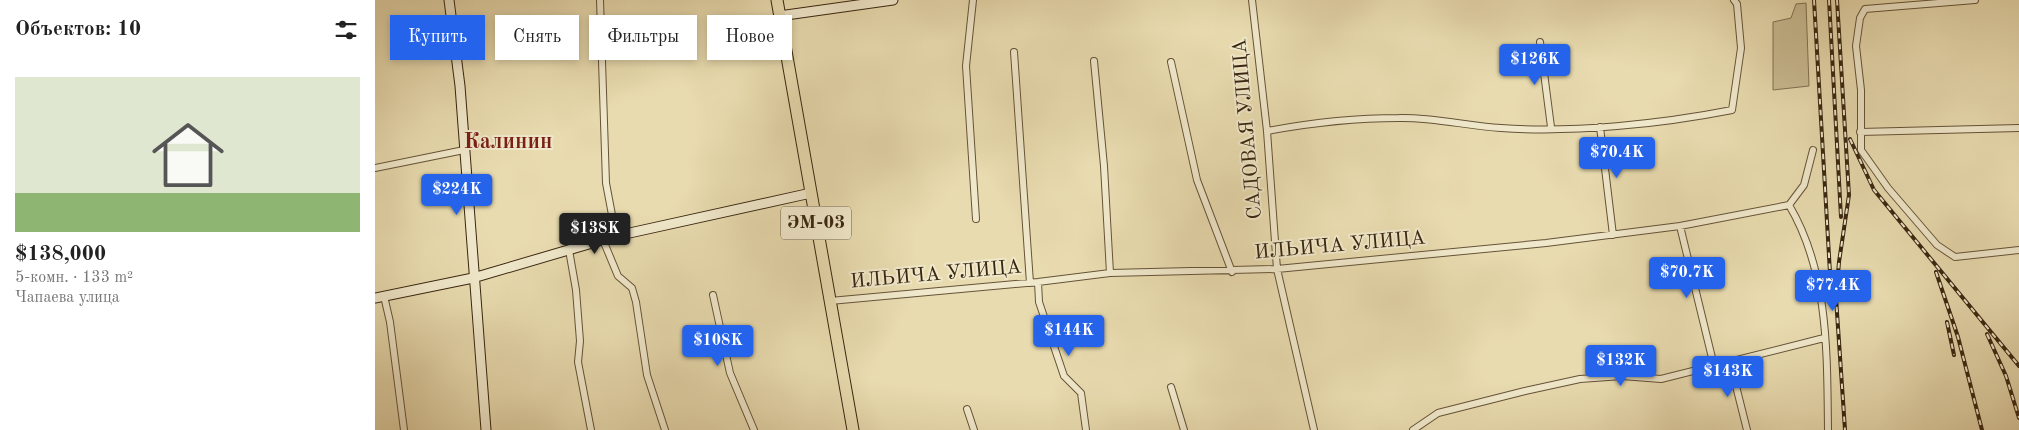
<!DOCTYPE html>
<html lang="ru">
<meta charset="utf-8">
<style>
body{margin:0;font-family:"Old Standard TT",serif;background:#f2f2f2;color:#222;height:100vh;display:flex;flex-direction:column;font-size:19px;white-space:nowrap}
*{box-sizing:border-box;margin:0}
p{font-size:16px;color:#767676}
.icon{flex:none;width:28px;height:28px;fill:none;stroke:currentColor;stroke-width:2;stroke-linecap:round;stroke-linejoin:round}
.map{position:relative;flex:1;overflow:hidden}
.details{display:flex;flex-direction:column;background:#fff;width:375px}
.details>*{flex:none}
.top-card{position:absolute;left:15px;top:15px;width:475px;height:45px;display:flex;gap:10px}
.price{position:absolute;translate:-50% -42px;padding:0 11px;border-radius:5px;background:#2563eb;color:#fff;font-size:16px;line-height:32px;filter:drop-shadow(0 1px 2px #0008)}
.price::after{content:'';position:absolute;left:50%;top:30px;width:15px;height:11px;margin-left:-8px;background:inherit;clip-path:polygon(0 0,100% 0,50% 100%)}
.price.on{background:#222;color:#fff}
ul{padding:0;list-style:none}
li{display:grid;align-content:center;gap:10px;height:265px;padding:0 15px}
li span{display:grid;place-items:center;height:155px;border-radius:0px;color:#555}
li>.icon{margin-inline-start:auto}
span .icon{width:90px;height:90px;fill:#fffc;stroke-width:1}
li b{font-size:21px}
h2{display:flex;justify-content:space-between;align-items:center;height:60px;padding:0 15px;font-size:21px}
.chip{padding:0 18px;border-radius:0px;background:#fff;box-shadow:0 2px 8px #0003;font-size:18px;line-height:45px}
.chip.on{background:#2563eb;color:#fff}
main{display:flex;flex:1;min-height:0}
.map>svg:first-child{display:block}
.park{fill:#cabc94;stroke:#827152}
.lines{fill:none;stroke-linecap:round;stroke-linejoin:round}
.street-casing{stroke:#655338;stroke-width:8}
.secondary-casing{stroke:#392610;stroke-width:11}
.highway-casing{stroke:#392610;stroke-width:13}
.street{stroke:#f0e8cb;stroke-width:6}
.secondary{stroke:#f0e8cb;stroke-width:9}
.highway{stroke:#e8dbaf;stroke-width:11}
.rail-casing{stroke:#392610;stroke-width:4}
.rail{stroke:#f0e8cb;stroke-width:2;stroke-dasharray:5.5;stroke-linecap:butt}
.labels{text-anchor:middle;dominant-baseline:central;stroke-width:4;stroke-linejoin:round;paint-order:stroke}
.shield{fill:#f0e8cb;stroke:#706048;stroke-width:1}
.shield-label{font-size:19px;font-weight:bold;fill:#392610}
.street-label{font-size:20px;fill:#392610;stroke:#f0e8cb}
.quarter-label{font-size:22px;font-weight:bold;fill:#7a1f14;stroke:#f0e8cb}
</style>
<main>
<section class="details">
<h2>Объектов: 10<svg class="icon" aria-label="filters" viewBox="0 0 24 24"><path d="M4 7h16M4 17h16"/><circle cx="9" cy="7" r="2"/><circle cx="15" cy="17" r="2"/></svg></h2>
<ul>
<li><span style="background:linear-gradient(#dfe7d0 75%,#8fb573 0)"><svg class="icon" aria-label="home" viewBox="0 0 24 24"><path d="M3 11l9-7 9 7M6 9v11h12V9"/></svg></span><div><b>$138,000</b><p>5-комн. · 133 m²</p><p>Чапаева улица</p></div></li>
</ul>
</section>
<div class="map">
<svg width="1644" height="430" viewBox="0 0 1644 430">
<rect width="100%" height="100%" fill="#e8dbaf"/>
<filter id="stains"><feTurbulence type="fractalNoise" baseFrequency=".004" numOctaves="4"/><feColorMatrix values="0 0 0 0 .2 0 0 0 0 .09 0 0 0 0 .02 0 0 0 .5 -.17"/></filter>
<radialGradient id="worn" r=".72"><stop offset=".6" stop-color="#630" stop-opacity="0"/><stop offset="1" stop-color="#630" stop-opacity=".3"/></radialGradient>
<path class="park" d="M 1431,3 L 1434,86 L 1398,90 L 1398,22 L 1416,18 L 1421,4 Z"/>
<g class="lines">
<defs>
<path id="street" d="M 225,0 L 231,183 L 241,236
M 598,0 L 591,66 L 601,219
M 877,0 L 892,131 L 902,269 L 939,430
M 1600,0 L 1490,9 L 1485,18 L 1481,46 L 1486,90 L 1486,150 L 1513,188 L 1562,245 L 1580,257 L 1644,250
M 1165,42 L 1176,127
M 639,52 L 655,283
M 719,61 L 729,166 L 735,273
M 796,62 L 822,180 L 857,272
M 1225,127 L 1238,235
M 892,131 C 935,123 980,118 1024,118 C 1058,117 1092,126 1126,128 C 1198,133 1286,124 1357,110 L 1366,48 L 1362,4 L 1359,0
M 1485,132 L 1644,128
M 0,168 L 89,150
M 1414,205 C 1454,272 1452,354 1453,430
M 1305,226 L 1339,366
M 228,240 L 243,276 L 257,288 L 261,302 L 272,375 L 290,430
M 194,250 L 201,290 L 205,341 L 203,362 L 216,430
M 663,282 L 664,302 L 689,376 L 706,393 L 711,430
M 338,295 L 355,373 L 379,430
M 9,296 L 15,322 L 29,430
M 455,301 L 663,282 L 735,273 L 902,269 L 1171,243 L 1305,226 L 1414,205 L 1429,185 L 1438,150
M 1355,362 L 1372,430
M 796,387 L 809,430
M 592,409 L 599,430
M 1038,430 L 1063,413 L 1150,391 L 1205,379 L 1247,376 L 1286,379 L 1449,338"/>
<path id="secondary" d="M 74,0 L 85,86 L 111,430
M 404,16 L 518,0
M 0,298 L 98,278 L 241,236 L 436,193"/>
<path id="highway" d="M 402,0 L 478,430"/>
</defs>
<use href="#street" class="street-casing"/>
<use href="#secondary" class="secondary-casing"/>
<use href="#highway" class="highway-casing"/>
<use href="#street" class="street"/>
<use href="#secondary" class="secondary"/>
<use href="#highway" class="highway"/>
<defs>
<path id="rail" d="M 1439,0 L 1456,290
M 1454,0 L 1466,217
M 1462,0 L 1474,195 L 1464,262 L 1461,298 L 1470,430
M 1475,139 L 1499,190 L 1644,366
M 1561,272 L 1583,337 L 1607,430
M 1572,322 L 1579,355
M 1612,334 L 1631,376 L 1644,418"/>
</defs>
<use href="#rail" class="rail-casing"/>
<use href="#rail" class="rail"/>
</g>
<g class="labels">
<rect class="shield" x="406" y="206.5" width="70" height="33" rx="4"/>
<g class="shield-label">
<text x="441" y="223">ЭМ-03</text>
</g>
<g class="street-label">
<text transform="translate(873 129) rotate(-95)">САДОВАЯ УЛИЦА</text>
<text transform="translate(965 246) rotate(-5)">ИЛЬИЧА УЛИЦА</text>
<text transform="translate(561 275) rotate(-5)">ИЛЬИЧА УЛИЦА</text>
</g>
<g class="quarter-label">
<text x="133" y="142">Калинин</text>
</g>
</g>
<rect width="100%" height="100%" filter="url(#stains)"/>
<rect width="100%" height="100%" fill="url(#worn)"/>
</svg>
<b class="price" style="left:1160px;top:86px">$126K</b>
<b class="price" style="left:1242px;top:179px">$70.4K</b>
<b class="price" style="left:82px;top:216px">$224K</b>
<b class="price on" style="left:220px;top:255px">$138K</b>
<b class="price" style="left:1312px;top:299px">$70.7K</b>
<b class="price" style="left:1458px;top:312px">$77.4K</b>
<b class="price" style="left:694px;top:357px">$144K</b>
<b class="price" style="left:343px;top:367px">$108K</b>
<b class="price" style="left:1246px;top:387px">$132K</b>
<b class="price" style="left:1353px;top:398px">$143K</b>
<div class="top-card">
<a class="chip on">Купить</a>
<a class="chip">Снять</a>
<a class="chip">Фильтры</a>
<a class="chip">Новое</a>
</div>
</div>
</main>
